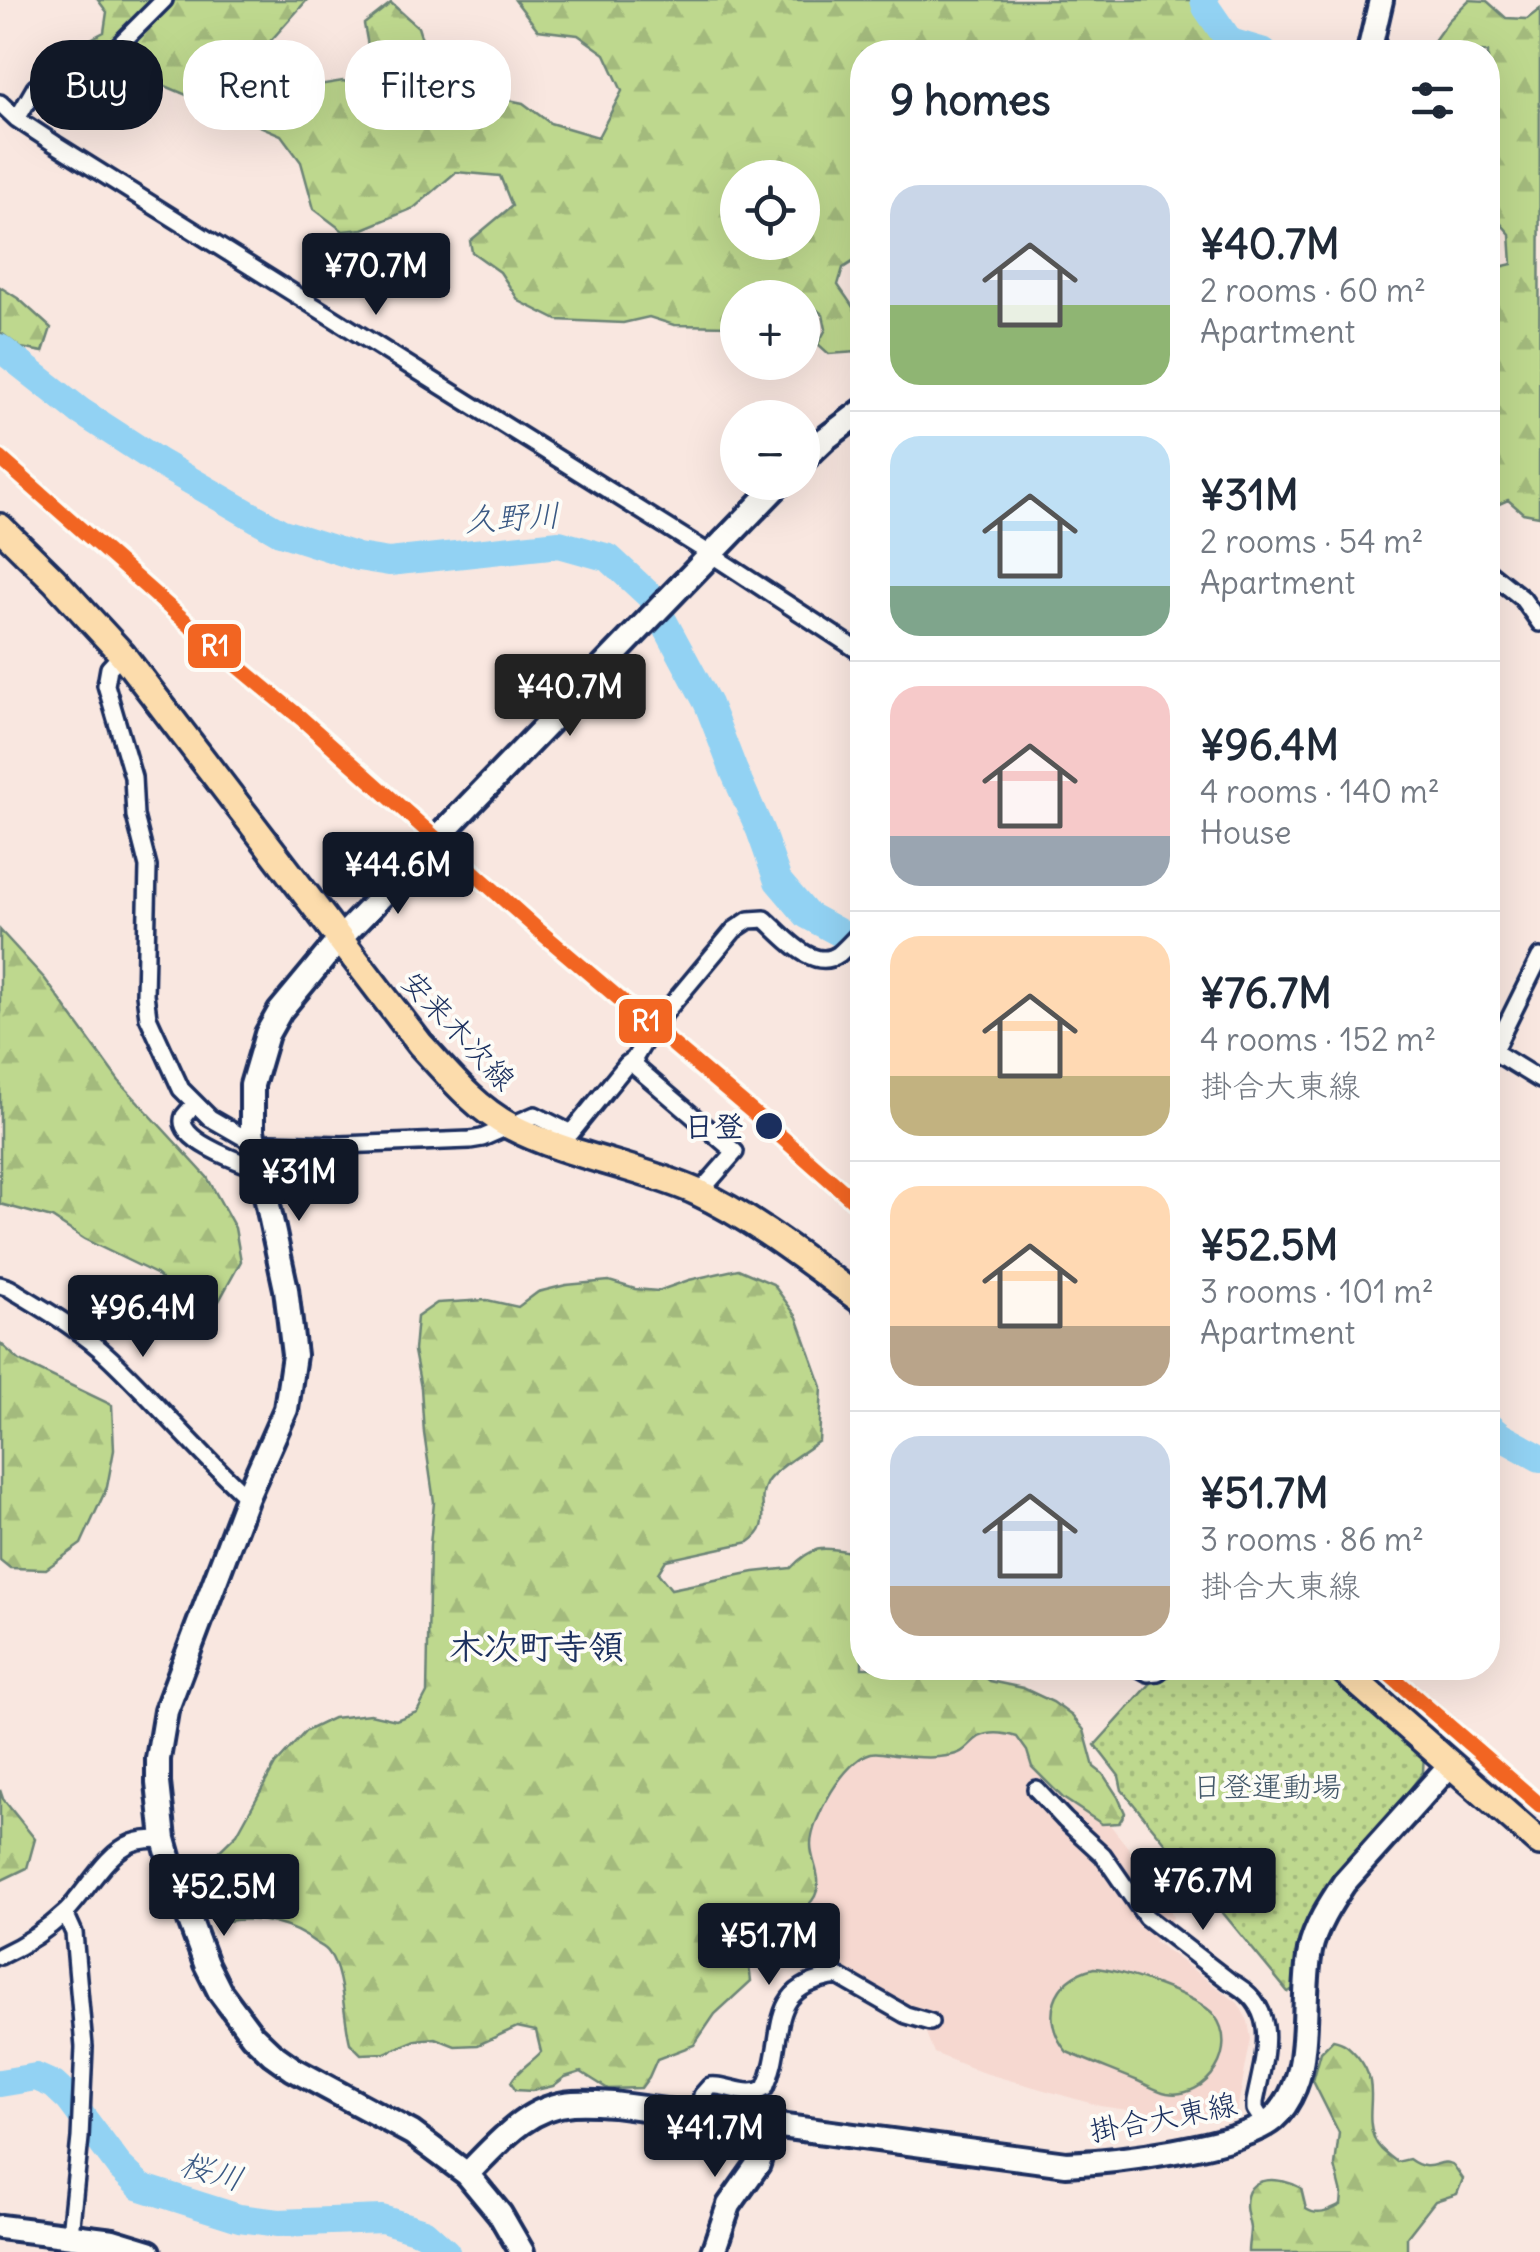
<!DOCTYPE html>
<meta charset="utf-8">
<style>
body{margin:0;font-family:Delius,"Klee One",sans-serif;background:#f2f2f3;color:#1f2937;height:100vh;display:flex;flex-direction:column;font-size:38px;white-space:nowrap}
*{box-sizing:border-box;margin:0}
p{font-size:32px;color:#747a83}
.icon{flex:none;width:55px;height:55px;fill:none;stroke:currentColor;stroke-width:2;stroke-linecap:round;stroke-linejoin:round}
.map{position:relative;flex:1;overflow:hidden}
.side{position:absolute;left:850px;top:40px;width:650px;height:1640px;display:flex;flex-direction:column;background:#fff;border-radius:40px;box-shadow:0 10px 40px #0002}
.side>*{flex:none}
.guide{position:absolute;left:30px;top:40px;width:670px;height:90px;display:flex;gap:20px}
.fabs{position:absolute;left:720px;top:160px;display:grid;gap:20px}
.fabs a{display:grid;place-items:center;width:100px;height:100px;border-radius:50%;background:#fff;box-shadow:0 10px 40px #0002;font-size:50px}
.price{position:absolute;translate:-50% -85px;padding:0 22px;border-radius:10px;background:#111827;color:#fff;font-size:32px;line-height:65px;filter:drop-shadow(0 2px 5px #0008)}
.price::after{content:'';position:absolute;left:50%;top:60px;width:30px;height:22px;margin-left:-15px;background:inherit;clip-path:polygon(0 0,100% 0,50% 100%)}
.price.selected{background:#222;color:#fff}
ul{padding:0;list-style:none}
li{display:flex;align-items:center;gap:30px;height:250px;padding:0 40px}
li+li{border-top:2px solid #e0e1e3}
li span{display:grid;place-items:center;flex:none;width:280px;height:200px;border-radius:30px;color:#555}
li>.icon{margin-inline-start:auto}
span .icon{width:120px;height:120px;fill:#fffc;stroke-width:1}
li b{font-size:42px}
h2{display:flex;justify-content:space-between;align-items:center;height:120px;padding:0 40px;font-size:42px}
.tag{padding:0 35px;border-radius:40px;background:#fff;box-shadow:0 10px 40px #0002;font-size:35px;line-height:90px}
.tag.selected{background:#111827;color:#fff}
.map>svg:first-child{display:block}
.built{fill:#f6d8d0}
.grass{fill:#bed88e;stroke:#6c8476;stroke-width:2.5}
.forest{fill:url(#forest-firs);stroke:#6c8476;stroke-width:2.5;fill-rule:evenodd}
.park{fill:url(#park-dots);stroke:#6c8476;stroke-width:2.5}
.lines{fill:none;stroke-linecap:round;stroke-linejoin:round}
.river{stroke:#92d2f3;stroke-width:28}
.street-casing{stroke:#1b2f5e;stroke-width:22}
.secondary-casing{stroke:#1b2f5e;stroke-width:30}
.primary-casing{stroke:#1b2f5e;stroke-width:32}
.street{stroke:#fdfcf7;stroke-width:15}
.secondary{stroke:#fdfcf7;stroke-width:22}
.primary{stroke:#fcdcac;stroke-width:25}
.rail-1-casing{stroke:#fdfcf7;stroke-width:22}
.rail-1{stroke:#f26522;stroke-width:15}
.stop-dot{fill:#1b2f5e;stroke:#fdfcf7;stroke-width:4}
.labels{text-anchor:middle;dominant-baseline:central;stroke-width:8;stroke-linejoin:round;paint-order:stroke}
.street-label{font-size:30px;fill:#1b2f5e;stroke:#fdfcf7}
.stop-label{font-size:30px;font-weight:bold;fill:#1b2f5e;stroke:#fdfcf7;text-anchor:end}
.park-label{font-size:30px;fill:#44596a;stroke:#fdfcf7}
.water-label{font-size:32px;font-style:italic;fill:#395883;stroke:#fdfcf7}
.quarter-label{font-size:35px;font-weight:bold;fill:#1b2f5e;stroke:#fdfcf7}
.line-badge{stroke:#fdfcf7;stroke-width:4}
.badge-label{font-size:28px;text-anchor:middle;font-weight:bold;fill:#fff}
</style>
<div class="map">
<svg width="1540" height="2252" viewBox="0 0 1540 2252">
<defs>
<pattern id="forest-firs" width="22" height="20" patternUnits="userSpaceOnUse" patternTransform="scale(2.5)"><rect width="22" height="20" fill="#bed88e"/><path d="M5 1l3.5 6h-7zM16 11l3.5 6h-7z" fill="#a3ba7d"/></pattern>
<pattern id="park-dots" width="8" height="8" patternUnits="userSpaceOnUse" patternTransform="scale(2.5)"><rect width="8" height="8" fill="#bed88e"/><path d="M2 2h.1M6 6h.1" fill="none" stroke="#a3ba7d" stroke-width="1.8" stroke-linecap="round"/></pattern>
</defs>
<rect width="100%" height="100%" fill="#f9e7e0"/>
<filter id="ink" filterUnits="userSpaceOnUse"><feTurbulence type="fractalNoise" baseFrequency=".01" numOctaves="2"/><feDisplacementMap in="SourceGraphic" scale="20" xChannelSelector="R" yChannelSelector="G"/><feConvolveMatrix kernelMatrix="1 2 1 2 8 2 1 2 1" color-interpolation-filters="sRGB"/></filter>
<g filter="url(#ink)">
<path class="built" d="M 996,1705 L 1068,1772 L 1134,1855 L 1157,1869 L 1173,1918 L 1154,1941 L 1238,2003 L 1248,2021 L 1251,2039 L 1237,2111 L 1203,2121 L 1100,2106 L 981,2072 L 934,2053 L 919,2016 L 879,1997 L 845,1968 L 818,1928 L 783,1836 L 818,1768 Z"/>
<path class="grass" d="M 1094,1968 C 1119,1969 1199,1996 1214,2015 C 1240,2048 1208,2100 1167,2093 C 1157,2091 1147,2085 1138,2081 C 1114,2071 1090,2062 1067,2052 C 1039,2019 1053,1977 1094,1968 Z"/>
<path class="forest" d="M 98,0 L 307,0 L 258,55 L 288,90 L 343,81 L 373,89 L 385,70 L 368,46 L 364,24 L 391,3 L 418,27 L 425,49 L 412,81 L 425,94 L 465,91 L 523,103 L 550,123 L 598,137 L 622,91 L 605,54 L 578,35 L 538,30 L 515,0 L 1193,0 L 1211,36 L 1228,52 L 959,52 L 938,49 L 928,52 L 862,52 L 862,256 L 843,268 L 838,285 C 855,311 869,321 857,352 L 829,354 L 818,344 L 826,329 L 823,315 L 814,307 L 803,307 L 802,298 L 738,298 L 737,324 L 732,326 L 674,325 L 649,317 L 623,323 L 557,320 L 519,301 L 500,272 L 472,252 L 470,241 L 512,206 L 500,176 L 456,172 L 414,208 L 363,229 L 343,231 L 314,209 L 301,162 L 281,135 L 163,85 L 133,75 L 106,87 L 82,92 L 61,67 L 63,47 L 81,44 L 104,32 L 107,12 ZM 738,178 L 802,178 L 802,242 L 738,242 Z
M 1469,0 L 1487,1 L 1506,18 L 1527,19 L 1540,9 L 1539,516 L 1523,513 L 1508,500 L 1488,509 L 1488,272 L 1491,269 L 1512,264 L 1510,234 L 1488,209 L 1488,52 L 1426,52 L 1448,21 Z
M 0,287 L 19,299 L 51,328 L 43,352 L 21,348 L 0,332 Z
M 0,930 L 45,979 L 119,1081 L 207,1177 L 235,1228 L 241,1261 L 219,1301 L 198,1307 L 183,1301 L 156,1274 L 84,1239 L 52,1218 L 0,1204 Z
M 738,1269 L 773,1284 L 797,1317 L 822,1387 L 819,1441 C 805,1451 775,1469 767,1482 C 754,1505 776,1524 749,1542 L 666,1560 L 658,1573 L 671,1589 L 754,1572 L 791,1568 C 812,1546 821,1546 850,1552 L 857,1563 L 862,1565 L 862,1668 L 984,1668 L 984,1676 L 990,1681 L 1023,1688 L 1053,1702 L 1072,1716 L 1084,1730 L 1094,1767 L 1103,1774 L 1118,1797 L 1125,1813 L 1119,1823 L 1102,1824 L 1063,1798 L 1032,1767 L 1027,1751 L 1017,1737 C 1005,1733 991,1731 979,1737 C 966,1745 968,1753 947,1756 C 931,1759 911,1757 894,1755 C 888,1754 877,1751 871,1753 C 845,1760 811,1819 811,1845 C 811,1863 824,1878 815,1896 C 801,1923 756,1917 749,1943 C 746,1954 750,1970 751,1981 L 715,2014 L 694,2045 L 657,2059 L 649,2077 L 641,2088 L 608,2089 L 581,2072 L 565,2077 L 553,2086 L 532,2091 L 515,2090 L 511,2082 C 517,2070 531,2063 541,2052 L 536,2031 L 517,2027 L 478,2045 L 455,2046 L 435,2038 L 416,2040 L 385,2053 L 361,2054 L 350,2043 C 344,2021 343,1970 329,1953 C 326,1948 321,1946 316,1943 C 291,1924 259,1916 228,1921 L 203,1903 L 198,1880 L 210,1860 L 237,1834 L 275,1765 L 306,1731 L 333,1718 L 370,1714 L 396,1720 L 417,1712 L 427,1693 L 430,1545 L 434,1502 L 424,1433 L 421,1388 L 414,1351 L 417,1317 L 437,1303 L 487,1300 L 518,1307 L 538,1292 L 566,1285 L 609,1281 L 635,1289 L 658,1291 L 689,1280 Z
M 0,1343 L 20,1361 L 112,1405 L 114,1450 L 107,1487 L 81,1544 L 46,1569 L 10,1568 L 0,1560 Z
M 0,1790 L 3,1799 L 35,1839 L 27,1868 L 0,1881 Z
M 1333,2040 C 1345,2042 1350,2048 1358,2057 C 1383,2087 1362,2111 1375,2140 C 1379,2150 1389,2155 1397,2162 L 1409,2159 C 1432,2176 1438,2157 1452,2164 C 1454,2165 1461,2176 1463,2179 L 1457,2194 L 1435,2201 L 1407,2237 L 1407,2252 L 1248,2252 C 1248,2244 1250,2236 1250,2228 C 1249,2221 1246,2213 1246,2205 C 1246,2173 1281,2177 1301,2188 L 1306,2209 C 1318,2217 1329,2211 1341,2205 L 1342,2194 L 1335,2166 L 1339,2133 L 1313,2081 L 1321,2052 Z"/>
<path class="park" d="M 1169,1668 L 1325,1668 L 1416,1742 L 1424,1753 L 1423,1772 L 1309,1925 L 1293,1989 L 1288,1992 L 1122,1790 L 1119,1776 L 1095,1745 L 1153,1681 Z"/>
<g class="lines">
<path class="river" d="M 1204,0 L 1206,7 L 1230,42 L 1264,52
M 0,348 L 80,411 L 160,463 L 280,532 L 358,557 L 389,562 L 559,544 L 609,558 L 650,596 L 708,704 L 734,771 L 760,830 L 778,881 L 807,915 L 862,945
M 1488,1426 L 1500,1436 L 1540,1458
M 0,2083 L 36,2077 L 54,2085 L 69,2099 L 119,2166 L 141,2187 L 239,2218 L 279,2223 L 382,2219 L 424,2232 L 446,2252"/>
<defs>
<path id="street" d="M 0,103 L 17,119 L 55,144 L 712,555 L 862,653
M 17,119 L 35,88 L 48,76 L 72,80 L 90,74 L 164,0
M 1488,571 L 1522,598 L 1540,623
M 122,654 L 109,668 L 106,685 L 133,777 L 135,816 L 148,867 L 145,994 L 148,1017 L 181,1089 L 210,1118 L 243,1137
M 1488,1048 L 1540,1080
M 1493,1052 L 1540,957
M 634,1059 L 637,1068 L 735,1152 L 699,1193
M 195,1104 C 193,1105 185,1115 184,1116 C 174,1140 243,1163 259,1169
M 270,1143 L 341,1145 L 470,1140 L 482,1138 L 535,1115 L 571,1133 L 627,1064 L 634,1059 L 653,1027 L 734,930 L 749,920 L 765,919 C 783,935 813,973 839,954 C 847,947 855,938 862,931
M 0,1285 L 9,1288 C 44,1309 81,1330 111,1359 C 157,1403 199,1453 247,1497
M 1139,1668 L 1148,1673 L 1158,1672 L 1163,1668
M 1036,1789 L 1065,1820 L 1103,1855 L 1146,1917 L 1229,1981 C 1283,2008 1264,2055 1255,2102 L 1255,2109 L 1265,2125
M 65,1913 L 74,1933 L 84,2047 L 80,2138 L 70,2234
M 0,1956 C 24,1945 47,1930 66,1912 C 86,1892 106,1853 132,1843 C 142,1839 154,1839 164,1839
M 700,2115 L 702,2095 L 710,2086 C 729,2084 747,2099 765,2088 C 789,2036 761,1987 838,1976 L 906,2015 L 930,2022"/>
<path id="secondary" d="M 1369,52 L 1381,0
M 802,461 L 825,439 L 862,411
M 467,2174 C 497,2144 527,2106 573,2103 C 586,2102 600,2103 613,2104 L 1066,2164 C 1112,2162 1240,2147 1273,2119 C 1292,2102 1301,2075 1303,2050 C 1307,2018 1304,1984 1310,1951 C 1315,1927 1330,1904 1344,1883 L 1451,1764
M 0,2227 L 113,2241 L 149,2252
M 522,2252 L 500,2214 L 467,2174 L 412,2133 L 293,2069 L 272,2054 L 252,2035 L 220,1992 L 206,1964 L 177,1886 L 164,1839 L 158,1783 L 158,1759 L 166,1711 L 247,1497 L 286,1409 L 294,1355 L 286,1289 L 252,1131 L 252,1085 L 267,1034 L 280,1011 L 339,940 L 781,482
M 713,2252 L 729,2205 L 758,2164 L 770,2125"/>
<path id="primary" d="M 0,527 L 54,580 L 122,654 L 420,1044 C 447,1073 474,1107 510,1126 C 569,1157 636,1165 697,1192 C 755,1219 811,1264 862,1301
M 1341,1668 L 1540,1843"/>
</defs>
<use href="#street" class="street-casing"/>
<use href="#secondary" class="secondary-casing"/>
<use href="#primary" class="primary-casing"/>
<use href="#street" class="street"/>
<use href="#secondary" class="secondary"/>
<use href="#primary" class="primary"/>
<defs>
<path id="rail-1" d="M 0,458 L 202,636 L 302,719 L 536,928 L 769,1126 L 862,1208
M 1382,1668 L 1540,1805"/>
</defs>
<use href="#rail-1" class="rail-1-casing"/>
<use href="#rail-1" class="rail-1"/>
</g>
</g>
<circle class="stop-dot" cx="769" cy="1126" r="15"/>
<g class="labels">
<g class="street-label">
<text transform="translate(459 1030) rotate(47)">安来木次線</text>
<text transform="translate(1163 2117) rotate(-11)">掛合大東線</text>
</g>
<g class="stop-label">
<text x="744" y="1126">日登</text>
</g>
<g class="park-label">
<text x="1267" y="1786">日登運動場</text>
</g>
<g class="water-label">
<text transform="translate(512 517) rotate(-3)">久野川</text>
<text transform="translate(212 2171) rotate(16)">桜川</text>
</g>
<g class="quarter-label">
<text x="536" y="1646">木次町寺領</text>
</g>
</g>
<g class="line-badge">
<rect x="186" y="622" width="57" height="48" rx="10" fill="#f26522"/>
<rect x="617" y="997" width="57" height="48" rx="10" fill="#f26522"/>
</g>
<g class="badge-label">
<text x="215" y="656">R1</text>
<text x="646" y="1031">R1</text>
</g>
</svg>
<div class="fabs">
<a><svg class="icon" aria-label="locate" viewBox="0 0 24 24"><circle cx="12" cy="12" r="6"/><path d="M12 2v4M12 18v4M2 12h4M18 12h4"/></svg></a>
<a>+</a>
<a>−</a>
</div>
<b class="price" style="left:376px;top:318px">¥70.7M</b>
<b class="price selected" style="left:570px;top:739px">¥40.7M</b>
<b class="price" style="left:398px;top:917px">¥44.6M</b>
<b class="price" style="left:299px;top:1224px">¥31M</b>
<b class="price" style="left:143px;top:1360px">¥96.4M</b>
<b class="price" style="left:1203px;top:1933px">¥76.7M</b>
<b class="price" style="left:224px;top:1939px">¥52.5M</b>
<b class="price" style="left:769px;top:1988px">¥51.7M</b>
<b class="price" style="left:715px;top:2180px">¥41.7M</b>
<div class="guide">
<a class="tag selected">Buy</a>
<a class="tag">Rent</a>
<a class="tag">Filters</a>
</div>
<section class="side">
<h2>9 homes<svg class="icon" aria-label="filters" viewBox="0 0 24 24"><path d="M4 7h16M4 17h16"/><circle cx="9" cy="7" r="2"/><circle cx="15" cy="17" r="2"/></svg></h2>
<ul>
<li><span style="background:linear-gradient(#c9d6e8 60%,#8fb573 0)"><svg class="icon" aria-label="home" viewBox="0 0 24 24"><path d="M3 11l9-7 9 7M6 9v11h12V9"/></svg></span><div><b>¥40.7M</b><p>2 rooms · 60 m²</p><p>Apartment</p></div></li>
<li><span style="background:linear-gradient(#bfe0f5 75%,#7fa58c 0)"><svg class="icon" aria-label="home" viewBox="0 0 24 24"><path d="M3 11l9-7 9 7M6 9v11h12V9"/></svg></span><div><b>¥31M</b><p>2 rooms · 54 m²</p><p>Apartment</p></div></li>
<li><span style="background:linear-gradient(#f6c9c9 75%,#9aa5b1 0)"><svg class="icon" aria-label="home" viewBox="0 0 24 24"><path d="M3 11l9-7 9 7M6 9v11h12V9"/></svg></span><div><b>¥96.4M</b><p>4 rooms · 140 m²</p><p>House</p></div></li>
<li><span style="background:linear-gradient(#ffd9b3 70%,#c2b280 0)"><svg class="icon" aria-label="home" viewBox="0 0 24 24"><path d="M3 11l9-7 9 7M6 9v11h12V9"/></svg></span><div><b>¥76.7M</b><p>4 rooms · 152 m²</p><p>掛合大東線</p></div></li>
<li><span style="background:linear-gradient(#ffd9b3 70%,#b9a48a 0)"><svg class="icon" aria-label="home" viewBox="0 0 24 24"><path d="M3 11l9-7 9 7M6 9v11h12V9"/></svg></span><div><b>¥52.5M</b><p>3 rooms · 101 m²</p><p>Apartment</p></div></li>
<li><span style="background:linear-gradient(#c9d6e8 75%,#b9a48a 0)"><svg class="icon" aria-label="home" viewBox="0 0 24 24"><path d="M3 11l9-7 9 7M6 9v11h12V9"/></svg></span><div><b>¥51.7M</b><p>3 rooms · 86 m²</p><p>掛合大東線</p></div></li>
</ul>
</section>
</div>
